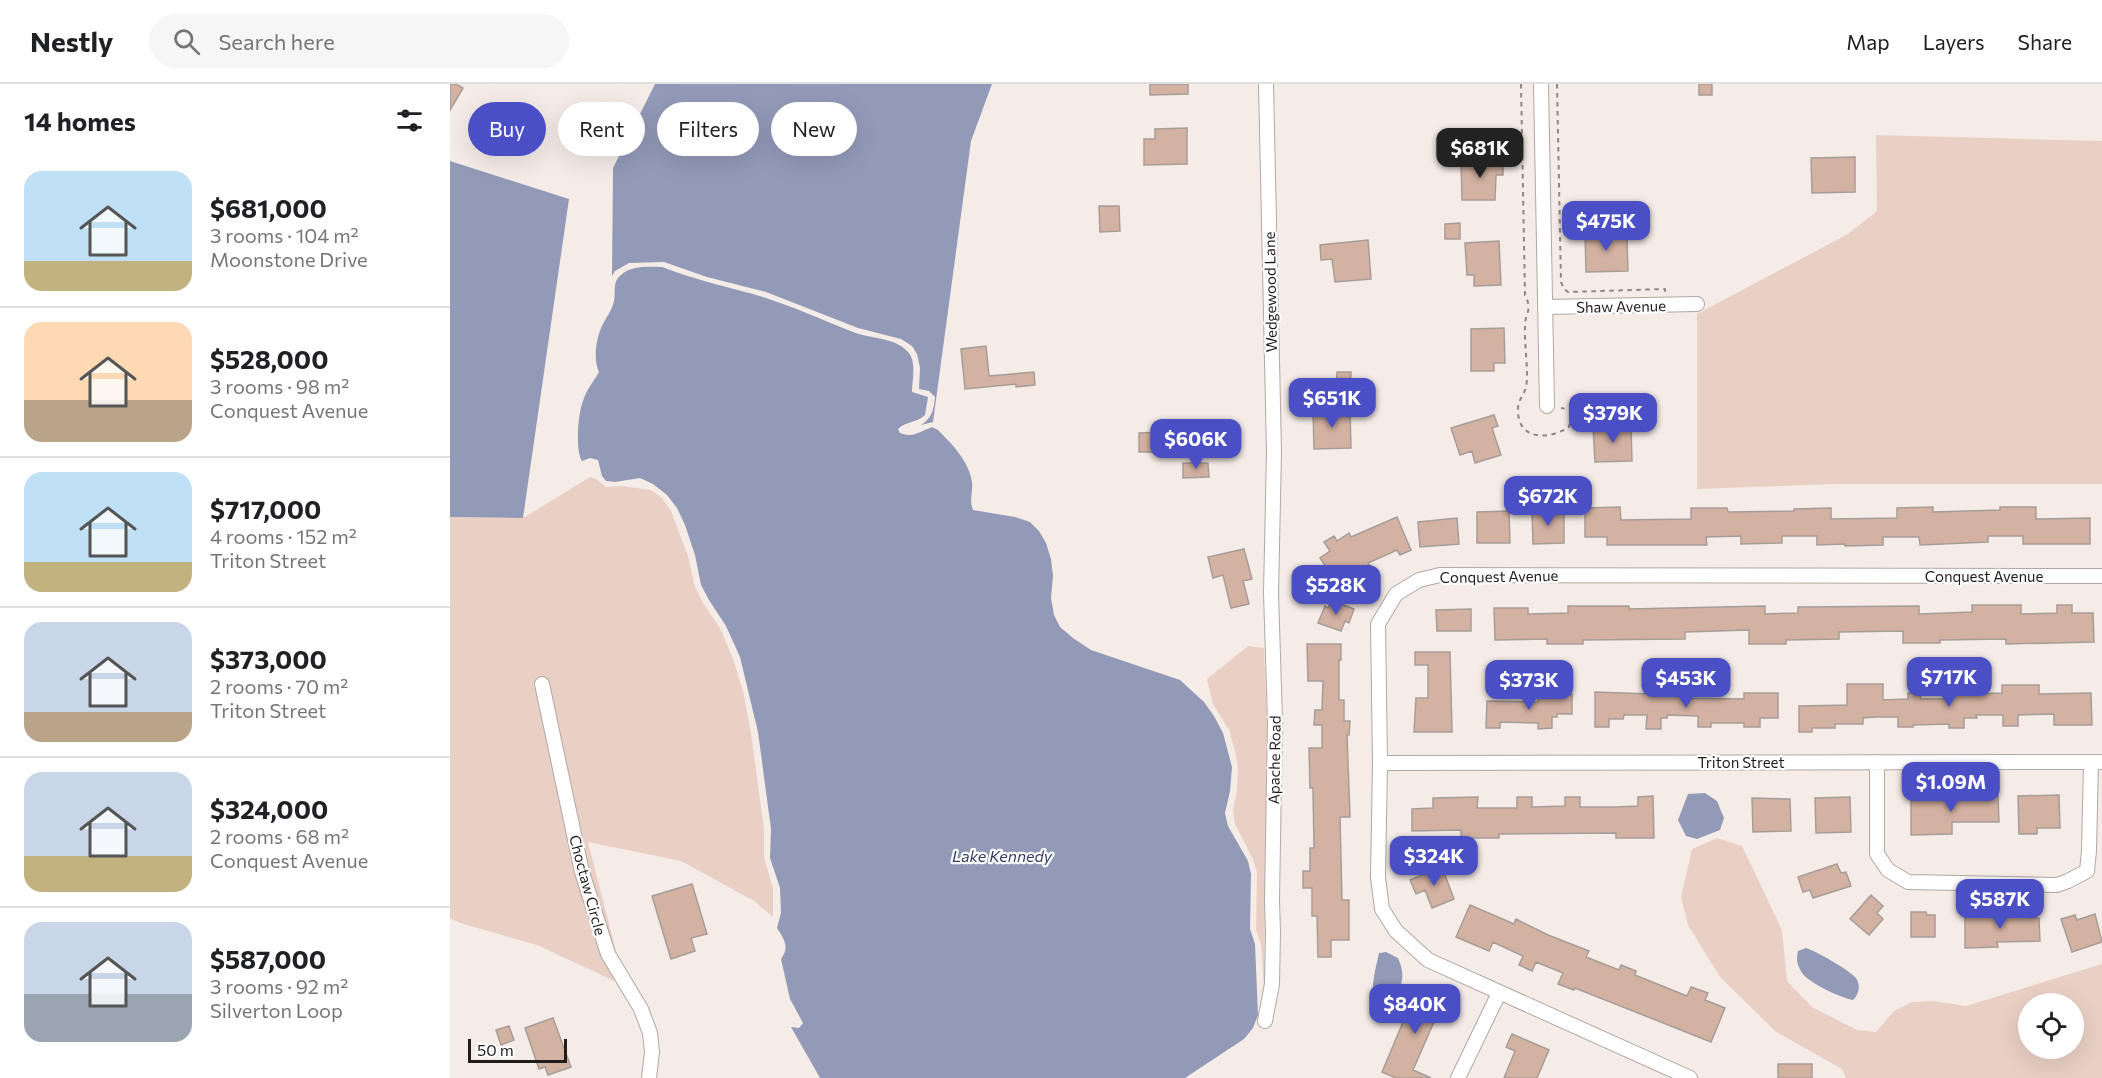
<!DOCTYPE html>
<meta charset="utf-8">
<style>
body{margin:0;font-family:Commissioner,sans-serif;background:#f6f6f6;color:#202124;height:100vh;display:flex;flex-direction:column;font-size:22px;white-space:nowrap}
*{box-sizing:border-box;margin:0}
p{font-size:20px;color:#757577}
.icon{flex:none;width:33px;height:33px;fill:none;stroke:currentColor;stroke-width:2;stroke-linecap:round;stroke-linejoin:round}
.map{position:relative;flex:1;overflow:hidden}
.panel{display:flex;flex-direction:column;background:#fff;width:450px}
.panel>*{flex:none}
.top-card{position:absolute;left:18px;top:18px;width:570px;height:54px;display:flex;gap:12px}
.buttons{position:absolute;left:1568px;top:909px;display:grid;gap:12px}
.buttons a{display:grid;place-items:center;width:66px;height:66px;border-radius:50%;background:#fff;box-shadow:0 6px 24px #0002;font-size:30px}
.scale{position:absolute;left:18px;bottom:15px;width:99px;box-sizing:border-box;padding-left:6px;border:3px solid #201c1b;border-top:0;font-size:16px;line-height:21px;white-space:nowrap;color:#201c1b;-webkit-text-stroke:4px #fff;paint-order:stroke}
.price{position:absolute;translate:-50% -51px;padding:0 14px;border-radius:12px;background:#4a4fc5;color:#fff;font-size:20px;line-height:39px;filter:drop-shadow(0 2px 3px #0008)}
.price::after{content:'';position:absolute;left:50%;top:36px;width:18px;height:14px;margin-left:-9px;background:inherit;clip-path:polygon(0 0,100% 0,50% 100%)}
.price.selected{background:#222;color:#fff}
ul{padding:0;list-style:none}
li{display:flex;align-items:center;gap:18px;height:150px;padding:0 24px}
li+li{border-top:2px solid #e0e0e0}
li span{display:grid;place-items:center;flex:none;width:168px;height:120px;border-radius:18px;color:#555}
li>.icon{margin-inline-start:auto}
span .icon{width:72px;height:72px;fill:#fffc;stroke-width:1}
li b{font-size:26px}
h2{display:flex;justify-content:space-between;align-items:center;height:72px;padding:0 24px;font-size:26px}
.tag{padding:0 21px;border-radius:27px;background:#fff;box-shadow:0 6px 24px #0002;font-size:21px;line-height:54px}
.tag.selected{background:#4a4fc5;color:#fff}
header{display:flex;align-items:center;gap:36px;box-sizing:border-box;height:84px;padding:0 30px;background:#fff;border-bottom:2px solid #e0e0e0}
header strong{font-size:28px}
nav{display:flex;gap:33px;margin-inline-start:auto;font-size:21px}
.search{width:420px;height:54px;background:#f6f6f6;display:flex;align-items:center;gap:15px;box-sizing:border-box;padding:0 21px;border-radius:33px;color:#757577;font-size:22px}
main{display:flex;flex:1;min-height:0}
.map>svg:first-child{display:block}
.green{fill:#ead0c4;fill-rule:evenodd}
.water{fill:#939ab8}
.building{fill:#d4b2a2;stroke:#a69d99;stroke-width:1.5}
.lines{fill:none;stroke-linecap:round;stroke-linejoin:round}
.minor-casing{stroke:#b1a7a3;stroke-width:16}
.path{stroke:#8d8683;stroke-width:2;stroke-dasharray:4.5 4.5;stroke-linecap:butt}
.minor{stroke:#fff;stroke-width:14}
.labels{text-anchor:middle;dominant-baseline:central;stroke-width:4.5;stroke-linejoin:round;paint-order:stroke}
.street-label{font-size:15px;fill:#201c1b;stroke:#fff}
.water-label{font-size:16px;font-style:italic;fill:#353c67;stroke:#fff}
</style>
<header>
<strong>Nestly</strong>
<div class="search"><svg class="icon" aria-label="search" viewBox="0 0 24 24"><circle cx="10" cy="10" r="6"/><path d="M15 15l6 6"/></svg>Search here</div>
<nav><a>Map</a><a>Layers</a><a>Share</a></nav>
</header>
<main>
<section class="panel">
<h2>14 homes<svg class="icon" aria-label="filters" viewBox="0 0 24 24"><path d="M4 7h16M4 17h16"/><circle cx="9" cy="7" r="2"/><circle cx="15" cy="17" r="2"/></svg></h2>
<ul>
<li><span style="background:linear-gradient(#bfe0f5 75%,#c2b280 0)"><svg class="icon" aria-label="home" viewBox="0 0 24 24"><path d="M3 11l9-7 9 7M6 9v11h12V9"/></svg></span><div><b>$681,000</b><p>3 rooms · 104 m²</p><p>Moonstone Drive</p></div></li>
<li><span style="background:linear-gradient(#ffd9b3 65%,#b9a48a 0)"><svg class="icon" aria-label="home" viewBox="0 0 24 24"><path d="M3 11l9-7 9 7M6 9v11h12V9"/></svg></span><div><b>$528,000</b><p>3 rooms · 98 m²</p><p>Conquest Avenue</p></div></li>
<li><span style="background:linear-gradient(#bfe0f5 75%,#c2b280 0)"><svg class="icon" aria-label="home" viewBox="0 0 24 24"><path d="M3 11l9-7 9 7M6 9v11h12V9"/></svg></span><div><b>$717,000</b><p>4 rooms · 152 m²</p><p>Triton Street</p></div></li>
<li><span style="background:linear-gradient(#c9d6e8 75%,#b9a48a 0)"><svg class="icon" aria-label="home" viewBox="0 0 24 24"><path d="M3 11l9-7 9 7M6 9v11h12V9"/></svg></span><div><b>$373,000</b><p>2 rooms · 70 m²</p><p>Triton Street</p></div></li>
<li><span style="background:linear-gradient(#c9d6e8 70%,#c2b280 0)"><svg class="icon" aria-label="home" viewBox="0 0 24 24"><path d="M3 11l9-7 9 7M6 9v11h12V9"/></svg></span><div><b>$324,000</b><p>2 rooms · 68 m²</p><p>Conquest Avenue</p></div></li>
<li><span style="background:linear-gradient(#c9d6e8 60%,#9aa5b1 0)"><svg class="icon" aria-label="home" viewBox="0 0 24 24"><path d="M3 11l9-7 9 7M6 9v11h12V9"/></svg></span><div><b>$587,000</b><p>3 rooms · 92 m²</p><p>Silverton Loop</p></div></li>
</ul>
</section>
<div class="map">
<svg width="1652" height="994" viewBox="0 0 1652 994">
<rect width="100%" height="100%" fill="#f6ece7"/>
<path class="green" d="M 1426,51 L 1652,57 L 1652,400 L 1387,400 L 1247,405 L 1247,230 L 1398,150 L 1427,127 Z
M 140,393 L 146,395 L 156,403 L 172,402 L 201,406 L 212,414 L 221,427 L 238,472 L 245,503 L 253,519 L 270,544 L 283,575 L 293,607 L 301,649 L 314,745 L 314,774 L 323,804 L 323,833 L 304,817 L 231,777 L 138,758 L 175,902 L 87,861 L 10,839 L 0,834 L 0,433 L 73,434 Z
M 798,562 L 814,564 L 817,636 L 814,906 L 811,860 L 806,845 L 807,789 L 803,775 L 785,740 L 783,726 L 787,707 L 788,683 L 785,667 L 779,646 L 763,620 L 757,595 Z
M 1267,754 L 1292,762 L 1332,846 L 1337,897 L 1362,923 L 1407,946 L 1426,948 L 1444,927 L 1462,918 L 1483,917 L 1516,922 L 1652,880 L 1652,994 L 1396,994 L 1392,985 L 1326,948 L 1270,893 L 1238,841 L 1231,813 L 1242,765 ZM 1578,920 L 1623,920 L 1623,964 L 1578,964 Z"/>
<path class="water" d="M 205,0 L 542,0 L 521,57 L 483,338 L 471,341 C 482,334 484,325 485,313 L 479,307 L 469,305 L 470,284 L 467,270 L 462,262 L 451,255 L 408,244 L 316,208 L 257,193 L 214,178 L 179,179 L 165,187 L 162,192 L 163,84 Z
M 0,77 L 119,115 L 73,434 L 0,433 Z
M 212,183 C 245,196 279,203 313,213 C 344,223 373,236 403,248 C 421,255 445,253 458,268 C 467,278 462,296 462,308 L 478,313 L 475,331 C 467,339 456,337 448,345 L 450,349 C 463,354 469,348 482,343 L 488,346 C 502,360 519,377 522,398 C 523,409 519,416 523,426 L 565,433 L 580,438 L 589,447 L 596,459 L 601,475 L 603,492 L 601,514 L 604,531 L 610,543 L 623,554 L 641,566 L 730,596 L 754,618 L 764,632 L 773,649 L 782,683 L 780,707 L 775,729 L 778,742 L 798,777 L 801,790 L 800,845 L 805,860 L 808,931 L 803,944 L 794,955 L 735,994 L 370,994 L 341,943 L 349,944 L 353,939 L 340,915 L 331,875 C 340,863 334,855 327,844 L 331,829 L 330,804 L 320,774 L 321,745 L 308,648 L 290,573 L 276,542 L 259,516 L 251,501 L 245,471 L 235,441 L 227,424 L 217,411 L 203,400 L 190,394 L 165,398 L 156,397 L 152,392 L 148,376 L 140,374 L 132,377 C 125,367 128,329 133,317 C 136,306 144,297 149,288 C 143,276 146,254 152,242 C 156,233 162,227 164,217 C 166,207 162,198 171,191 C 182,181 198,183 212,183 Z
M 1255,709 L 1267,717 L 1274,734 L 1270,746 L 1247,755 L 1236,752 L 1228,736 L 1238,710 Z
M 1356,864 C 1366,867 1399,886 1406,894 C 1411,902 1409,910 1403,916 C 1391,914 1359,899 1352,889 C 1347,881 1346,876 1348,867 Z
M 936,868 L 948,874 C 958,896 949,907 938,926 L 930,928 C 917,913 925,888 929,869 Z"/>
<path class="building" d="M 0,0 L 6,0 L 13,4 L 0,26 Z
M 700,0 L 738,0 L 738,10 L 700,11 Z
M 1249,0 L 1262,0 L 1262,11 L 1249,11 Z
M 737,44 L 737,80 L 694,81 L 694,55 L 705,55 L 705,45 Z
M 1405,73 L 1405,108 L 1362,109 L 1361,74 Z
M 1011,76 L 1053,76 L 1053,91 L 1046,91 L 1045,116 L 1012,116 Z
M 649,122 L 669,122 L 670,147 L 650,148 Z
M 1010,139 L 1010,155 L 995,155 L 995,140 Z
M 1135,148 L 1169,148 L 1169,155 L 1177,155 L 1178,187 L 1136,188 Z
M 918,156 L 921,195 L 885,198 L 882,175 L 871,176 L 870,161 Z
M 1049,157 L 1051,201 L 1024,202 L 1024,191 L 1017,191 L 1015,159 Z
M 1054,244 L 1055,279 L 1044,279 L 1044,287 L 1021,287 L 1021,245 Z
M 536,262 L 539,292 L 584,288 L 585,301 L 566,303 L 566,300 L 515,305 L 511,265 Z
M 887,288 L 901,288 L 900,305 L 886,304 Z
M 863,326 L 900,326 L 901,364 L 864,365 Z
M 1044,331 L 1048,342 L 1042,344 L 1051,371 L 1025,379 L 1022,367 L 1010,371 L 1001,344 Z
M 1181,342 L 1182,377 L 1145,378 L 1143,343 Z
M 719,348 L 719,368 L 689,368 L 689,349 Z
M 733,379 L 758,379 L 759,393 L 733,394 Z
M 1170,423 L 1171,436 L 1241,435 L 1241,424 L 1277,424 L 1278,428 L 1344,427 L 1344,425 L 1381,424 L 1381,435 L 1447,434 L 1447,424 L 1483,423 L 1483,428 L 1550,426 L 1550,423 L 1586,423 L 1586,435 L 1640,434 L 1640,460 L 1573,460 L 1573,452 L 1538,452 L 1538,458 L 1470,461 L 1469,453 L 1433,453 L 1433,461 L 1395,462 L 1395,460 L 1367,461 L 1367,452 L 1332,452 L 1332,459 L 1291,460 L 1291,452 L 1256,453 L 1257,461 L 1157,461 L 1157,453 L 1135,453 L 1135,424 Z
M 1114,426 L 1114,459 L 1083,460 L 1082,427 Z
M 1059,427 L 1060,459 L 1027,459 L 1027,428 Z
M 947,433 L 961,466 L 950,471 L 947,466 L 918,479 L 922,484 L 912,491 L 907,483 L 886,498 L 870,474 L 880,467 L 874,458 L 884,452 L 887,457 L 899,449 L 901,453 Z
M 1007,434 L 1009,460 L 970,463 L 968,438 Z
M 794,465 L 802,495 L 793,497 L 799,520 L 781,524 L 773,491 L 763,494 L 758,473 Z
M 881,516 L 904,525 L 899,539 L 895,537 L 891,547 L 868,539 L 875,522 L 878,524 Z
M 1522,521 L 1571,521 L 1571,530 L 1607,529 L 1607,521 L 1622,521 L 1622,529 L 1643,529 L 1644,558 L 1556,560 L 1556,555 L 1490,556 L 1490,559 L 1453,559 L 1453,547 L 1389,548 L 1389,555 L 1336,556 L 1336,560 L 1299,560 L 1299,546 L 1235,548 L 1235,555 L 1133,556 L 1133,560 L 1097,560 L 1097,555 L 1045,556 L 1044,524 L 1078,524 L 1078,530 L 1118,529 L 1118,522 L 1179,522 L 1179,525 L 1315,522 L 1315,530 L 1348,529 L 1348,523 L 1469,522 L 1469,530 L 1522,528 Z
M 1021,525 L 1021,547 L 987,547 L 986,526 Z
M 857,560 L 891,560 L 891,576 L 889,576 L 889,616 L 894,616 L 894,637 L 900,637 L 899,651 L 897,651 L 900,733 L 890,733 L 892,816 L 899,816 L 899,856 L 881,856 L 881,873 L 868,873 L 867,832 L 862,832 L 862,804 L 853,804 L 853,787 L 860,787 L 860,764 L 864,764 L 863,704 L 860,704 L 859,664 L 872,664 L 872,641 L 864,641 L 865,626 L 872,626 L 873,597 L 858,597 Z
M 965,568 L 1000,568 L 1002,648 L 964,648 L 966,614 L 978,614 L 978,581 L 965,581 Z
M 1397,600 L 1433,600 L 1433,616 L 1458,615 L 1458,609 L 1470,609 L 1471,615 L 1499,615 L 1499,610 L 1514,610 L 1514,601 L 1526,601 L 1526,610 L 1552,609 L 1552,601 L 1589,601 L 1589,610 L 1641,609 L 1642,641 L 1604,641 L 1604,630 L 1568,631 L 1568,642 L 1553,642 L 1553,631 L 1526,631 L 1527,634 L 1514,634 L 1514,644 L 1499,644 L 1499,640 L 1463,641 L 1463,643 L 1448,643 L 1448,633 L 1425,633 L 1413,634 L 1413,640 L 1385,640 L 1385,644 L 1362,644 L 1362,648 L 1349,648 L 1349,622 L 1397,621 Z
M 1145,608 L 1231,611 L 1231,614 L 1294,615 L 1294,609 L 1328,609 L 1328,634 L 1310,634 L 1310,643 L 1294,643 L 1294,639 L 1261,639 L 1261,643 L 1248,643 L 1248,632 L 1217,631 L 1217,634 L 1211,634 L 1211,645 L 1196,645 L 1197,631 L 1174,631 L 1173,635 L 1159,635 L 1159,643 L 1145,643 Z
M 1122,610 L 1122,630 L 1107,630 L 1107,633 L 1102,633 L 1102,644 L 1088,645 L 1088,639 L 1050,638 L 1050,644 L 1036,644 L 1037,617 L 1088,618 L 1088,611 Z
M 1609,711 L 1610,744 L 1587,744 L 1587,750 L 1569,750 L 1568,712 Z
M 1203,712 L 1204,754 L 1166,754 L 1166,749 L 1049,750 L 1049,754 L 1011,754 L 1011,746 L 962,747 L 962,725 L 983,724 L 983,714 L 1028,713 L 1027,724 L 1067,724 L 1067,713 L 1082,713 L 1082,723 L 1115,722 L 1115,713 L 1130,713 L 1130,723 L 1165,723 L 1188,722 L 1188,713 Z
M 1548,712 L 1549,738 L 1502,738 L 1502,750 L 1461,751 L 1461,713 Z
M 1400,713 L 1401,748 L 1366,749 L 1365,714 Z
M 1302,714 L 1340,715 L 1341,747 L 1303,748 Z
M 1387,780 L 1391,789 L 1396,788 L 1401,802 L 1363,814 L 1360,806 L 1353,808 L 1348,793 Z
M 992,783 L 1004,815 L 982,824 L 975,806 L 966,810 L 960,796 Z
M 242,800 L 257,850 L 241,854 L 245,867 L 221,875 L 202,812 Z
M 1421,811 L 1433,822 L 1427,829 L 1433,835 L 1419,851 L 1400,835 Z
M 1020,821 L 1064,840 L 1066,835 L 1098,851 L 1139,867 L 1136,873 L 1169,886 L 1171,881 L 1186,887 L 1185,891 L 1237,912 L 1241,903 L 1258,909 L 1255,916 L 1275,924 L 1261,958 L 1125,904 L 1124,906 L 1108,900 L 1113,889 L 1086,878 L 1082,887 L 1069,881 L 1073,872 L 1043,858 L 1039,867 L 1006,853 Z
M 1461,828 L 1476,828 L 1477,831 L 1485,831 L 1485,853 L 1461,853 Z
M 1567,829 L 1580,829 L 1580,834 L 1589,834 L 1590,857 L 1547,858 L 1548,863 L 1515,864 L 1515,832 L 1567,831 Z
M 1645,830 L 1652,858 L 1622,868 L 1611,835 L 1625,831 L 1627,836 Z
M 967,905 L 1005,922 L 999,936 L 987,931 L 963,986 L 981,994 L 946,994 L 932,988 Z
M 103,934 L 121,983 L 98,991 L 95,983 L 89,985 L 75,944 Z
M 59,942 L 64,956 L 51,961 L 46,946 Z
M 1062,950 L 1099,966 L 1087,994 L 1054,994 L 1065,967 L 1056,963 Z
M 1328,980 L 1362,980 L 1362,994 L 1328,994 Z"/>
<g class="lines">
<defs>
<path id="minor" d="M 1091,0 L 1097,322
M 1096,223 L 1247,220
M 92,600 L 132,788 L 158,870 L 191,925 L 200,949 L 202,968 L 199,994
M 1427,678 L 1427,770 L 1438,786 L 1458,798 L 1607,801 L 1618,797 L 1637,787 L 1639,767 L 1641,678
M 930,679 L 1652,678
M 815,937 L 822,900 L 823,848 L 822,817 L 825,636 L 821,509 L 824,368 L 816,0
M 1008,994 L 1049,909
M 1240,994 L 978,876 L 946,847 L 932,825 L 928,793 L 930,679 L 928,540 L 946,510 L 969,496 L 990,491 L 1652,492"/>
</defs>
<use href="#minor" class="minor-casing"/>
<path class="path" d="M 1071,0 L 1075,211 C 1083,227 1075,228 1075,242 C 1074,259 1079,289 1076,303 C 1074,311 1068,316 1068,325 C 1067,357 1099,356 1119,343 L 1123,326 L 1111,324
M 1107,0 L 1111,198 L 1114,205 L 1118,208 L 1215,205 L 1215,209"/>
<use href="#minor" class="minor"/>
</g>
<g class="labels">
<g class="street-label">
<text transform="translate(820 208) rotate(-91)">Wedgewood Lane</text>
<text transform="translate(1171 222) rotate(-1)">Shaw Avenue</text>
<text transform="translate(1049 492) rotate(-1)">Conquest Avenue</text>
<text x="1534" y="492">Conquest Avenue</text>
<text transform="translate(824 676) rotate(-89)">Apache Road</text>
<text x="1291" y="678">Triton Street</text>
<text transform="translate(138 801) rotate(75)">Choctaw Circle</text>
</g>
<g class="water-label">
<text x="552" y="771">Lake Kennedy</text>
</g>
</g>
</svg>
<div class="buttons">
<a><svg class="icon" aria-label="locate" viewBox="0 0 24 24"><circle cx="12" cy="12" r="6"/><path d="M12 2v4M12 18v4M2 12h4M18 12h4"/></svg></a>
</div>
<div class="scale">50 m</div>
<b class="price selected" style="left:1030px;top:95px">$681K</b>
<b class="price" style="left:1156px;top:168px">$475K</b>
<b class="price" style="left:882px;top:345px">$651K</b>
<b class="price" style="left:1163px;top:360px">$379K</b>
<b class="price" style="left:746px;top:386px">$606K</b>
<b class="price" style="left:1098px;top:443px">$672K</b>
<b class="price" style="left:886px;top:532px">$528K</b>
<b class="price" style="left:1499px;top:624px">$717K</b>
<b class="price" style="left:1236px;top:625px">$453K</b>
<b class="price" style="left:1079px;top:627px">$373K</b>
<b class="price" style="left:1501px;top:729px">$1.09M</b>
<b class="price" style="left:984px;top:803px">$324K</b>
<b class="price" style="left:1550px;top:846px">$587K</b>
<b class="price" style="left:965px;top:951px">$840K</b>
<div class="top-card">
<a class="tag selected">Buy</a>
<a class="tag">Rent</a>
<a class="tag">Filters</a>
<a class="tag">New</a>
</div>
</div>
</main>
